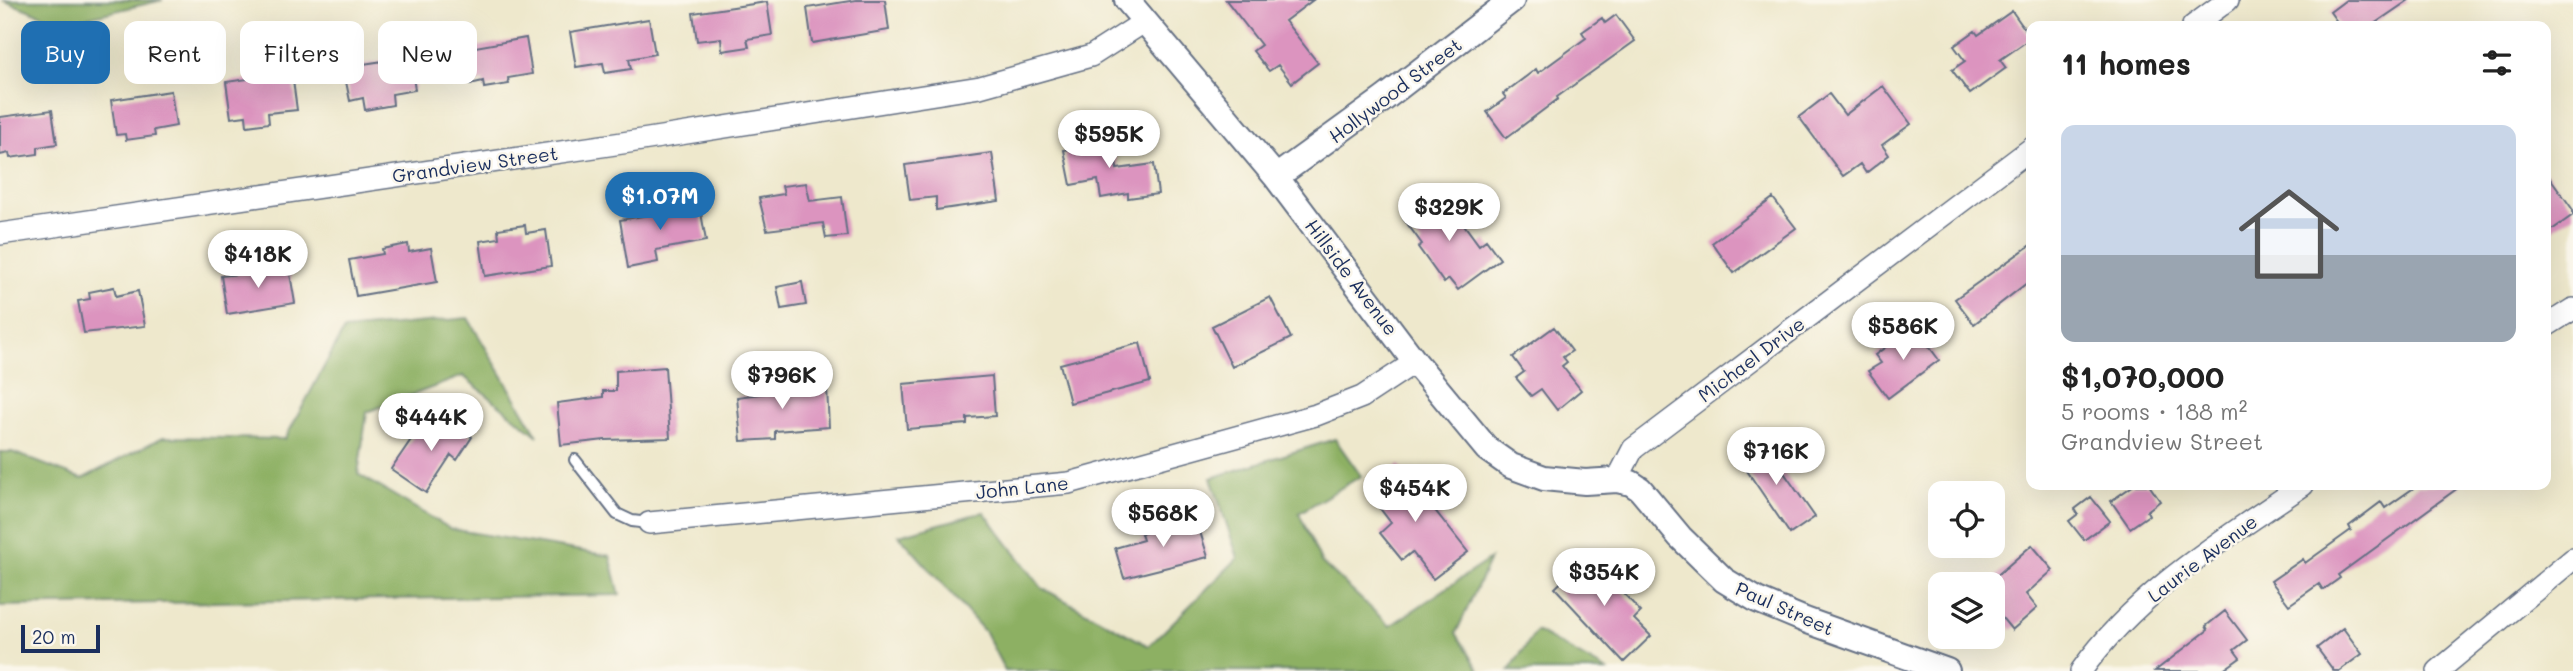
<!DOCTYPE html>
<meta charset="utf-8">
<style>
body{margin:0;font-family:Mali,sans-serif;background:#f6f6f6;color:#222;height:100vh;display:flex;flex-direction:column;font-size:26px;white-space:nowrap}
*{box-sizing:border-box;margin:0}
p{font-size:23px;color:#767676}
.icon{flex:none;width:38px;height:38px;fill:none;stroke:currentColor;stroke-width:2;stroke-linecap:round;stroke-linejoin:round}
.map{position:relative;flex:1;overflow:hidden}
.side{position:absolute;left:2026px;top:21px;width:525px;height:469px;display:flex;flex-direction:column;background:#fff;border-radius:14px;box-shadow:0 7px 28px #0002}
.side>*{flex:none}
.top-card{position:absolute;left:21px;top:21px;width:665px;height:63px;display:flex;gap:14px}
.tools{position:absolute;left:1928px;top:481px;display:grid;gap:14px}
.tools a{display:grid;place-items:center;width:77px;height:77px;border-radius:14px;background:#fff;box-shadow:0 7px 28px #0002;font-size:35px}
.scale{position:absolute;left:21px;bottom:18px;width:79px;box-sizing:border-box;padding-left:7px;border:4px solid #1b2f5e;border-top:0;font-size:19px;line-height:24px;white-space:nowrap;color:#1b2f5e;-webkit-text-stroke:5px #fbf7ec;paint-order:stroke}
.price{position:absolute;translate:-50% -60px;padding:0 16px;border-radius:24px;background:#fff;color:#222;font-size:23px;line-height:46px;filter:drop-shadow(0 2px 4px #0008)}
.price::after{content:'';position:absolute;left:50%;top:42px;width:21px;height:16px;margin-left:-10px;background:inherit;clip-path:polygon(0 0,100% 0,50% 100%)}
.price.on{background:#1f6fb2;color:#fff}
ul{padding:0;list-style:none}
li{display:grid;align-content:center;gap:14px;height:371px;padding:0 35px}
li+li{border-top:2px solid #e0e0e0}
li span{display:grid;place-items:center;height:217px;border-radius:14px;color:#555}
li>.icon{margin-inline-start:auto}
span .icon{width:126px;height:126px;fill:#fffc;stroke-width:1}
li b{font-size:30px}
h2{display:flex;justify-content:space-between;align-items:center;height:84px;padding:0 35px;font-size:30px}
.pill{padding:0 24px;border-radius:14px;background:#fff;box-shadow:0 7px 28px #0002;font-size:24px;line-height:63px}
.pill.on{background:#1f6fb2;color:#fff}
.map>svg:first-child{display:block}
.forest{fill:#8db063;stroke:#547060;stroke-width:2}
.building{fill:#dc94bf}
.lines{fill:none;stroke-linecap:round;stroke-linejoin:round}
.service-casing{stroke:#657084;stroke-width:14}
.minor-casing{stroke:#657084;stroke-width:24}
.tertiary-casing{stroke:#657084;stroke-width:28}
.service{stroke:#fff;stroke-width:10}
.minor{stroke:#fff;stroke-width:21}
.tertiary{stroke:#fff;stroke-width:24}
.labels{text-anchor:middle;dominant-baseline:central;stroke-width:5;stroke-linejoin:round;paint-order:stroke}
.street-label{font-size:19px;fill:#1b2f5e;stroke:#fbf7ec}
</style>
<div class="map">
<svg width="2573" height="671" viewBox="0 0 2573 671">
<rect width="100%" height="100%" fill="#fbf7ec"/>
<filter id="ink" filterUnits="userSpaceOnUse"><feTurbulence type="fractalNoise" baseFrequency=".0143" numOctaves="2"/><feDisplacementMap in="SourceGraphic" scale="14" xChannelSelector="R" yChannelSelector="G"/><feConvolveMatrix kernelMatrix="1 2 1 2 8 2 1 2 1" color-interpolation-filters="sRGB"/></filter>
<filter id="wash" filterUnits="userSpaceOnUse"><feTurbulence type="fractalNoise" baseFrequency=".00686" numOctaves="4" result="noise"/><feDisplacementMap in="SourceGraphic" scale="28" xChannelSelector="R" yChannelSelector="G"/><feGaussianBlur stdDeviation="1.57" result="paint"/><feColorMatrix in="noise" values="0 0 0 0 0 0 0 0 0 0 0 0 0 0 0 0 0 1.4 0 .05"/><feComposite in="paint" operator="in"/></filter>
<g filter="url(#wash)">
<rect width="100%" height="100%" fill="#eee8cc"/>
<path class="forest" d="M 2,0 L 163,0 L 63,23 Z
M 468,318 L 538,436 L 463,376 L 367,412 L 358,474 L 451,529 L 610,556 L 620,595 L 0,606 L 0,452 L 12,452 L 82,479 L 163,437 L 285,439 L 344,330 Z
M 1335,439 L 1361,476 L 1299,513 L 1321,562 L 1390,626 L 1490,559 L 1456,633 L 1480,671 L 1005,671 L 985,632 L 899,535 L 984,512 L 1042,588 L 1149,646 L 1238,558 L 1211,478 Z
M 1536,631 L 1607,671 L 1509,671 Z"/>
<g id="blocks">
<path class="building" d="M 856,0 L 885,0 L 889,30 L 812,43 L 807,8 Z
M 1226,0 L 1313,0 L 1285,21 L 1318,63 L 1292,83 L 1278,65 L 1269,71 L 1253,51 L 1261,45 Z
M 2346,0 L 2409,0 L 2371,26 L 2340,26 L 2330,12 Z
M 767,2 L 772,35 L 747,39 L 749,47 L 722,51 L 721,38 L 697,41 L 693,13 Z
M 2012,11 L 2031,38 L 2000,60 L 2006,68 L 1970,94 L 1952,70 L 1965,61 L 1954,46 L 1975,31 L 1978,35 Z
M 1616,15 L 1635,41 L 1557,97 L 1558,99 L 1506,138 L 1487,112 L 1506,98 L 1503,94 L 1536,69 L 1538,73 L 1586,38 L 1582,32 L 1602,18 L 1605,23 Z
M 649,19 L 655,54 L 629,59 L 631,69 L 605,73 L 603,63 L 576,67 L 570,32 Z
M 526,38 L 532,74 L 508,78 L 509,84 L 484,88 L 483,81 L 470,84 L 464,49 Z
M 410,57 L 415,90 L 392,94 L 393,105 L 365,110 L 363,98 L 350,101 L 343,67 Z
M 292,73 L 297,110 L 268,113 L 269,123 L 247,126 L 246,116 L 231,118 L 226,82 Z
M 1883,86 L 1911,124 L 1882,145 L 1889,155 L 1866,173 L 1860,164 L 1843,176 L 1799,117 L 1829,94 L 1845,115 Z
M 171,91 L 176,126 L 154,130 L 155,136 L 126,140 L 125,134 L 116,135 L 111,100 Z
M 52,110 L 57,144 L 38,147 L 38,154 L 10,158 L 9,153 L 0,155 L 0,117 Z
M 1113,134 L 1117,169 L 1154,164 L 1158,194 L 1128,198 L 1128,193 L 1101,198 L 1098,180 L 1071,185 L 1064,150 L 1088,146 L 1086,138 Z
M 992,153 L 999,201 L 936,210 L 936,197 L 910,200 L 905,165 Z
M 2546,172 L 2573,210 L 2573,215 L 2546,234 Z
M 806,183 L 810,201 L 842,197 L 847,236 L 826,238 L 823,223 L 767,230 L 759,198 L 784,194 L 782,186 Z
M 1440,192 L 1479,245 L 1486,240 L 1500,259 L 1458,290 L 1449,279 L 1444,283 L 1418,247 L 1422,244 L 1403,218 Z
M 1773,198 L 1796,228 L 1734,273 L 1712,243 Z
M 674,200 L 676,212 L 700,207 L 706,241 L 656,250 L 658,262 L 628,268 L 620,220 L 649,215 L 647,205 Z
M 525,225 L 526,233 L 546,230 L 551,266 L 485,276 L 480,241 L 499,238 L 498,229 Z
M 408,244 L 409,252 L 431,248 L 437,282 L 356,296 L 349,260 L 383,254 L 382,249 Z
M 2032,244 L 2032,279 L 1974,324 L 1955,299 Z
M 289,268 L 295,303 L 227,314 L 221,276 Z
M 802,282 L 806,305 L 781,309 L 777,287 Z
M 114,287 L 116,296 L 138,291 L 145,326 L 84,333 L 78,301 L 90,299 L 89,292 Z
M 1270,297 L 1291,338 L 1232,367 L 1212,326 Z
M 1914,326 L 1939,360 L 1888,398 L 1868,371 L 1881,363 L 1875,355 Z
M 1554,327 L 1572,351 L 1563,357 L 1567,362 L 1562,366 L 1581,390 L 1557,410 L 1541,389 L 1531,396 L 1516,378 L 1524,372 L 1513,357 Z
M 1140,343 L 1150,382 L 1070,403 L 1060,364 Z
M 665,367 L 670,438 L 605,440 L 561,445 L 557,403 L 603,397 L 603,391 L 616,391 L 616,371 Z
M 992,376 L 995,416 L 967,418 L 967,424 L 907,429 L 903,384 Z
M 797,380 L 799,390 L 827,388 L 829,427 L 775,431 L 775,439 L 741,441 L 737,397 L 774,392 L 773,383 Z
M 437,414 L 472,437 L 457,460 L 451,455 L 426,493 L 391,469 L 419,428 L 424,432 Z
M 1761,440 L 1815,517 L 1790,534 L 1737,456 Z
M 1399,465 L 1468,552 L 1433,579 L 1412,552 L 1402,560 L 1380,533 L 1391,523 L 1366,490 Z
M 2134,485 L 2149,485 L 2160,501 L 2147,511 L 2149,515 L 2130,528 L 2111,501 Z
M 2418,485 L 2462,485 L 2338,575 L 2340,578 L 2323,590 L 2319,584 L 2289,605 L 2271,581 L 2303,559 L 2305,563 L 2351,530 L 2349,526 L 2381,502 L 2385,508 Z
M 2091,497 L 2110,521 L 2084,540 L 2069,521 L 2078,514 L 2075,509 Z
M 1195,516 L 1208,557 L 1124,578 L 1115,548 L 1143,540 L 1141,534 Z
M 2032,545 L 2053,570 L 2026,594 L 2037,608 L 2012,630 L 1993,607 L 1993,579 Z
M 1589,556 L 1641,612 L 1634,619 L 1651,636 L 1624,662 L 1555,588 Z
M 2225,611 L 2247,640 L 2234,650 L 2240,658 L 2222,671 L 2155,671 L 2208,630 L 2206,626 Z
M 2343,628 L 2362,654 L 2339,671 L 2334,671 L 2317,648 Z"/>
</g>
</g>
<g filter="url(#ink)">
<use href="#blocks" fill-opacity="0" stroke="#657084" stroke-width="2"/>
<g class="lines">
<defs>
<path id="service" d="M 575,460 L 617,514 L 632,521 L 649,523"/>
<path id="minor" d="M 2193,26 L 2228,0
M 0,234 L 629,142 L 980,87 L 1091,56 L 1144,22
M 2546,326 L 2573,309
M 1617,480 L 1633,449 L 2032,148
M 649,523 L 1069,483 L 1316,415 L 1362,397 L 1415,362
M 2081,671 C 2138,591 2223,540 2303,485
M 2438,671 L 2573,559"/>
<path id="tertiary" d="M 1127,0 L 1276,177 L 1415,362 L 1487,449 L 1511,466 L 1544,478 L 1585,482 L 1617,480 L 1631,483 L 1640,489 L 1680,537 L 1724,580 L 1757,600 L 1805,620 L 1947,671
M 1276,177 L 1385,98 L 1512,0"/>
</defs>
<use href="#service" class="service-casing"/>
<use href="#minor" class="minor-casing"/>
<use href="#tertiary" class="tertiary-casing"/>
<use href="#service" class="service"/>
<use href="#minor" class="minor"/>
<use href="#tertiary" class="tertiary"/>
</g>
</g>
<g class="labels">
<g class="street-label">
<text transform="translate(1395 90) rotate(-37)">Hollywood Street</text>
<text transform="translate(475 164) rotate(-8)">Grandview Street</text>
<text transform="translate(1352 277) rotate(53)">Hillside Avenue</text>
<text transform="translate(1751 359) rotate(-37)">Michael Drive</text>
<text transform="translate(1022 487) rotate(-6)">John Lane</text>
<text transform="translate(2202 558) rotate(-37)">Laurie Avenue</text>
<text transform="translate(1785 608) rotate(24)">Paul Street</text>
</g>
</g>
</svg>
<div class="tools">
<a><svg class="icon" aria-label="locate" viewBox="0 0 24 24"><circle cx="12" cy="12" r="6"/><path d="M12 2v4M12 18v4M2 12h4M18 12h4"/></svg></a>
<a><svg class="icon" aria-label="layers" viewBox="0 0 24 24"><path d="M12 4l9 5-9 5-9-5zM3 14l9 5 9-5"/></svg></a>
</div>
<div class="scale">20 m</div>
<b class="price" style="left:1109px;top:170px">$595K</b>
<b class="price on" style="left:660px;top:232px">$1.07M</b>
<b class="price" style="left:1449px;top:243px">$329K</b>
<b class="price" style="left:258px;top:290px">$418K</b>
<b class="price" style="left:1903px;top:362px">$586K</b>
<b class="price" style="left:782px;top:411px">$796K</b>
<b class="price" style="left:431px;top:453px">$444K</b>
<b class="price" style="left:1776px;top:487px">$716K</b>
<b class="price" style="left:1415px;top:524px">$454K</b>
<b class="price" style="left:1163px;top:549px">$568K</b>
<b class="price" style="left:1604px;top:608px">$354K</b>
<div class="top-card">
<a class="pill on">Buy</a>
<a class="pill">Rent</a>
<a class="pill">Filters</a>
<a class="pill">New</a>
</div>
<section class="side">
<h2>11 homes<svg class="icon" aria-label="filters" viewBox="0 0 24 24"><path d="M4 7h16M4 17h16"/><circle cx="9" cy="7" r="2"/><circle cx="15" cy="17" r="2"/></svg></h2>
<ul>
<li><span style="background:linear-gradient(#c9d6e8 60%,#9aa5b1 0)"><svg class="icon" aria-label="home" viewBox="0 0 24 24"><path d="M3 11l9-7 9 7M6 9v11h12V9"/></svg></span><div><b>$1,070,000</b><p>5 rooms · 188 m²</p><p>Grandview Street</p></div></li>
</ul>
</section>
</div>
